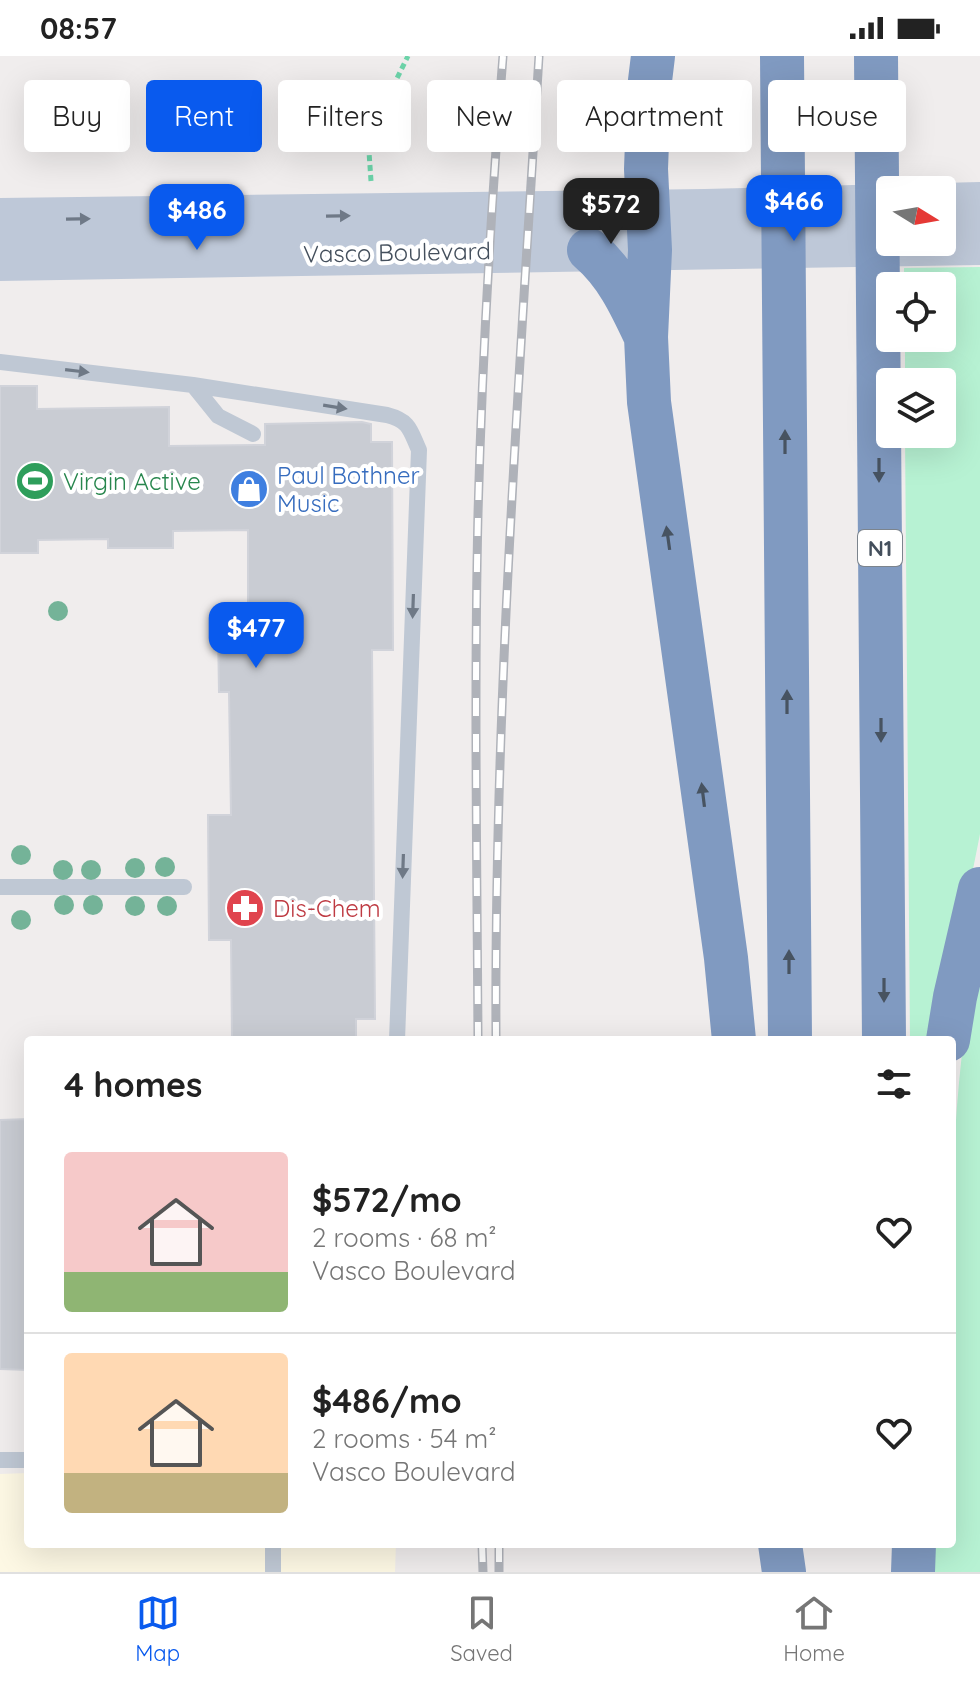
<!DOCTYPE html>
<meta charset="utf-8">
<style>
body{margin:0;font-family:Quicksand,sans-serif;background:#f6f6f6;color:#222;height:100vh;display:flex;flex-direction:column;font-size:30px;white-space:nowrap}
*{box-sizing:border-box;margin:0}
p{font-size:26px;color:#767676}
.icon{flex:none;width:44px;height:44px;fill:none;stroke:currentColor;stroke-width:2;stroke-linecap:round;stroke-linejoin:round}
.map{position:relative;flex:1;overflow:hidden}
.side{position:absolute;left:24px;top:980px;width:932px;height:512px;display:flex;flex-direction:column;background:#fff;border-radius:8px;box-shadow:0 8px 32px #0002}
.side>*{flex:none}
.guide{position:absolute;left:24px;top:24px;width:932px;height:72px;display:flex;gap:16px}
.needle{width:52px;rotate:101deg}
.tools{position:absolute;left:876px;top:120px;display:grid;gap:16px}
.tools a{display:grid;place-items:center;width:80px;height:80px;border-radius:8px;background:#fff;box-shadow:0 8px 32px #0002;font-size:40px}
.price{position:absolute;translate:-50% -68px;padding:0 18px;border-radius:16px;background:#095aee;color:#fff;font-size:26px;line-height:52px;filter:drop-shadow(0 2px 4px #0008)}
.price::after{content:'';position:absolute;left:50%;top:48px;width:24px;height:18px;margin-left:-12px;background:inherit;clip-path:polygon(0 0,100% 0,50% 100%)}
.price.selected{background:#222;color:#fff}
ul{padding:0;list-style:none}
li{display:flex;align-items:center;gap:24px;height:200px;padding:0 40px}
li+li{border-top:2px solid #e0e0e0}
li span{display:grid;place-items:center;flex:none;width:224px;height:160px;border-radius:8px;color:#555}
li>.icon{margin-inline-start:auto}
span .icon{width:96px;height:96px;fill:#fffc;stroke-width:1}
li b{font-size:34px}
h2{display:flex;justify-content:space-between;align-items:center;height:96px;padding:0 40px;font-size:34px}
.pill{padding:0 28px;border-radius:8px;background:#fff;box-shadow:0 8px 32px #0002;font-size:28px;line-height:72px}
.pill.selected{background:#095aee;color:#fff}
.status{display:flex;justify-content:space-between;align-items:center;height:56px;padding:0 40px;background:#fff;direction:ltr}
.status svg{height:22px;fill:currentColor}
.dock{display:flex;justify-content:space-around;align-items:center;height:112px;border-top:2px solid #e0e0e0;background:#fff;font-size:22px;color:#767676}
.dock a{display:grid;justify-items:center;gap:4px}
.dock .selected{color:#095aee}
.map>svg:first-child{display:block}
.commercial{fill:#fdf8e4}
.green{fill:#b7f2d3}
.building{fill:#c9ccd3;stroke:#d1d3da;stroke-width:2}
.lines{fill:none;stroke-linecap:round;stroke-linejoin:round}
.path{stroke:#6cd3a9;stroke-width:5;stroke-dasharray:6 4;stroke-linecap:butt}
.lane{stroke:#bfc8d4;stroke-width:16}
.secondary{stroke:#bec8d8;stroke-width:44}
.highway{stroke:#809ac1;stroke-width:44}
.rail-casing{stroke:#afb2b9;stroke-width:9}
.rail{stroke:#fff;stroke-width:6;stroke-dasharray:18;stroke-linecap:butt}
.tree{fill:#74b398}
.oneway{fill:#6f7987}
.oneway2{fill:#6f7986}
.oneway3{fill:#475361}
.labels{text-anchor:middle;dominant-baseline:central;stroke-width:8;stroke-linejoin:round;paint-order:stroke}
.shield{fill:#fff;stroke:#7c848d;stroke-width:2}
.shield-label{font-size:22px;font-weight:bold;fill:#444f5c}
.street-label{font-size:24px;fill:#444f5c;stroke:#fff}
.shop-label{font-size:24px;fill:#366cbe;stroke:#fff;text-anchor:start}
.leisure-label{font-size:24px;fill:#27864d;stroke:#fff;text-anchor:start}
.health-label{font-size:24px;fill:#be3a42;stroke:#fff;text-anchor:start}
</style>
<div class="status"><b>08:57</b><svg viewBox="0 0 49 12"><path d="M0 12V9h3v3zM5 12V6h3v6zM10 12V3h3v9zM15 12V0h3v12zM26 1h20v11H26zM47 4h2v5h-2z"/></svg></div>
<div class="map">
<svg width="980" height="1516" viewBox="0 0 980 1516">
<rect width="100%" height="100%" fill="#f0eded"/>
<path class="commercial" d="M 28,1417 L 28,1488 L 396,1488 L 395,1516 L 0,1516 L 0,1418 Z"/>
<path class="green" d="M 980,211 L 980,778 L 939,984 L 910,984 L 905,378 L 942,378 L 942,326 L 905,326 L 905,282 L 942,282 L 942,230 L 904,230 L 904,212 Z
M 980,902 L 980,1516 L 933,1516 L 934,1488 L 952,1488 C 952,1325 944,1159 962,997 C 965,965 974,933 980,902 Z"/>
<path class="building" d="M 0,330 L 37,330 L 37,353 L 169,351 L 169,390 L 265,389 L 265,368 L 362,366 L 371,368 L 371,386 L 392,386 L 393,594 L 372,594 L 375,963 L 356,963 L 356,984 L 232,984 L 231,884 L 209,884 L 208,759 L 231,759 L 229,636 L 219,636 L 218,574 L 248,574 L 248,474 L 173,475 L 173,492 L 108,492 L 108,483 L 38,484 L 38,497 L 0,497 Z
M 28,1063 L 28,1314 L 0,1313 L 0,1064 Z"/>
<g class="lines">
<path class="path" d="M 371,125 L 368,81 L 408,0"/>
<path class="lane" d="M 0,306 L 193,329 L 387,359 C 410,365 410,374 419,394 L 397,984
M 193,329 L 218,360 L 253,378
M 0,831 L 184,831
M 0,1404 L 28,1404
M 273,1488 L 273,1516"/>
<path class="secondary" d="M 942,149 L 980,148
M 0,164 L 705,155 L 890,150
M 0,203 L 980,187"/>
<path class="highway" d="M 653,0 L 649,33 L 646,113 L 650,194 L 646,281 L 649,346 L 726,902 L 734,984
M 782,0 L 790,984
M 876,0 L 884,984
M 589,194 C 616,217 630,247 645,279
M 948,984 L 955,941 L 980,833
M 780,1488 L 784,1516
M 913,1516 L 914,1488"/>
<defs>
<path id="rail" d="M 478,984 C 477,809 474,634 478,458 C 482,305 491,152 503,0
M 496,984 C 494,655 519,328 539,0
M 482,1488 L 483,1516
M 499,1488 L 499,1516"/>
</defs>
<use href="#rail" class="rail-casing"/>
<use href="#rail" class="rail"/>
</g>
<g class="tree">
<circle cx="58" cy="555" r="10"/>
<circle cx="21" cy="799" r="10"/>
<circle cx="165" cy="811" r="10"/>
<circle cx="135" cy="812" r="10"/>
<circle cx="63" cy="814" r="10"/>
<circle cx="91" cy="814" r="10"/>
<circle cx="64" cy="849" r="10"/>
<circle cx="93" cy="849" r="10"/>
<circle cx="135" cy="850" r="10"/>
<circle cx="167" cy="850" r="10"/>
<circle cx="21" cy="864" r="10"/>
</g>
<defs><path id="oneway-solid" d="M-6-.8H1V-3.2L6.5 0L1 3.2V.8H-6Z" transform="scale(2)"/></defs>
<g class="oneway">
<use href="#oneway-solid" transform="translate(338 160) rotate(-1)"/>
<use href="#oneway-solid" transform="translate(78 163) rotate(-1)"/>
</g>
<g class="oneway2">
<use href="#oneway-solid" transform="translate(77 315) rotate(7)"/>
<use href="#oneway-solid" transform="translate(335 351) rotate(9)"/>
<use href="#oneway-solid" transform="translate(413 550) rotate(92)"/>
<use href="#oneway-solid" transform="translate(403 810) rotate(92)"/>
</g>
<g class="oneway3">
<use href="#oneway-solid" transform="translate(785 386) rotate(-90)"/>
<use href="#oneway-solid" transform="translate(879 414) rotate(90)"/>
<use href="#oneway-solid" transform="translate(668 482) rotate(-98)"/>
<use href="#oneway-solid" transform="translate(787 646) rotate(-90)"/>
<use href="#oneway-solid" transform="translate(881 674) rotate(90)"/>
<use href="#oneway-solid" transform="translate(703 739) rotate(-97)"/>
<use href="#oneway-solid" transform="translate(789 906) rotate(-90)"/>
<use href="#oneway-solid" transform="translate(884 934) rotate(90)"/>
</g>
<defs>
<symbol id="stadium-disc" viewBox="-11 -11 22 22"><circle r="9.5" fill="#2e9e5b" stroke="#fff"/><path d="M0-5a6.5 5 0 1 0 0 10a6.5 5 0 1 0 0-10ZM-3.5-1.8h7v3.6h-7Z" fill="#fff"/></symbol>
<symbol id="shop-disc" viewBox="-11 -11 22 22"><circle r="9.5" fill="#3f7fe0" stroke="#fff"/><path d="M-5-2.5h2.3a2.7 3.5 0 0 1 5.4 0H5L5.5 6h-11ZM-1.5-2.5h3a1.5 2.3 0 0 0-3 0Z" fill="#fff"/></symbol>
<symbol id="pharmacy-disc" viewBox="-11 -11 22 22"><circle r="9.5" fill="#e0444e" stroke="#fff"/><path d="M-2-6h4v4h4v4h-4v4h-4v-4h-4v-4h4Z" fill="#fff"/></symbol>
</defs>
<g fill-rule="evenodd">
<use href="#stadium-disc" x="13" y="403" width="44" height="44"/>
<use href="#shop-disc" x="227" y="411" width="44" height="44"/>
<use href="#pharmacy-disc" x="223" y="830" width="44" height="44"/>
</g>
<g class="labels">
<rect class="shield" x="858" y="474" width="44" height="36" rx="6"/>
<g class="shield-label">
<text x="880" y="492">N1</text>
</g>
<g class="street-label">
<text transform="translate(397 196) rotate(-1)">Vasco Boulevard</text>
</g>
<g class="shop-label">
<text x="277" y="419">Paul Bothner<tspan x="277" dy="28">Music</tspan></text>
</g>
<g class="leisure-label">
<text x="63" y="425">Virgin Active</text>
</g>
<g class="health-label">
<text x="273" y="852">Dis-Chem</text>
</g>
</g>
</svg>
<div class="tools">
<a><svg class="needle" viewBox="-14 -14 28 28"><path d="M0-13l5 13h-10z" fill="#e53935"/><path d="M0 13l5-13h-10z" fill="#767676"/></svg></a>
<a><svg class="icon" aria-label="locate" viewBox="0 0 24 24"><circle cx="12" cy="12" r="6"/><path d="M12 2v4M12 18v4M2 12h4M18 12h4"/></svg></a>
<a><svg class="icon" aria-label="layers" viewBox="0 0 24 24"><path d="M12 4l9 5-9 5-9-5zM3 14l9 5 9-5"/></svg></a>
</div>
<b class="price" style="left:794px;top:187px">$466</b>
<b class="price selected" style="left:611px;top:190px">$572</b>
<b class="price" style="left:197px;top:196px">$486</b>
<b class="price" style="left:256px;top:614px">$477</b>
<div class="guide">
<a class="pill">Buy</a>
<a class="pill selected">Rent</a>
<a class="pill">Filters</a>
<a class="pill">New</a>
<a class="pill">Apartment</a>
<a class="pill">House</a>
</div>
<section class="side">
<h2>4 homes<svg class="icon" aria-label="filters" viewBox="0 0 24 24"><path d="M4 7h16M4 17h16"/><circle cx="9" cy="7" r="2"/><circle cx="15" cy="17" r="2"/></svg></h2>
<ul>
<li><span style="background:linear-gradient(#f6c9c9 75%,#8fb573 0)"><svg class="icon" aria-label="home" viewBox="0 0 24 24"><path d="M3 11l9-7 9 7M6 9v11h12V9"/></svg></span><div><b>$572/mo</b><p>2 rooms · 68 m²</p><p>Vasco Boulevard</p></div><svg class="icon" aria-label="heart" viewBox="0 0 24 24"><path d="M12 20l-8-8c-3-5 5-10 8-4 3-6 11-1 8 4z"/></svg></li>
<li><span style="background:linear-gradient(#ffd9b3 75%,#c2b280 0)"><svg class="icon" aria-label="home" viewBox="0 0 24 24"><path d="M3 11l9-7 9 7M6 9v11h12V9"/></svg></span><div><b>$486/mo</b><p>2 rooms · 54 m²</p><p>Vasco Boulevard</p></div><svg class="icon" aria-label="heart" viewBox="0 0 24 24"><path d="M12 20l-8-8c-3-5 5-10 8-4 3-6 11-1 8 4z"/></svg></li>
</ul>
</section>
</div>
<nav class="dock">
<a class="selected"><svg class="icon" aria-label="map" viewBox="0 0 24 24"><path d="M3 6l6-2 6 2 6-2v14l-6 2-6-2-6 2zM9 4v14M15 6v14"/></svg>Map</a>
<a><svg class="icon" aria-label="saved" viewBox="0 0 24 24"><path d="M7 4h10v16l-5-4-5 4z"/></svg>Saved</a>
<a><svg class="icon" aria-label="home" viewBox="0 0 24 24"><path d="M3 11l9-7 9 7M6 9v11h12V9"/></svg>Home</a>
</nav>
